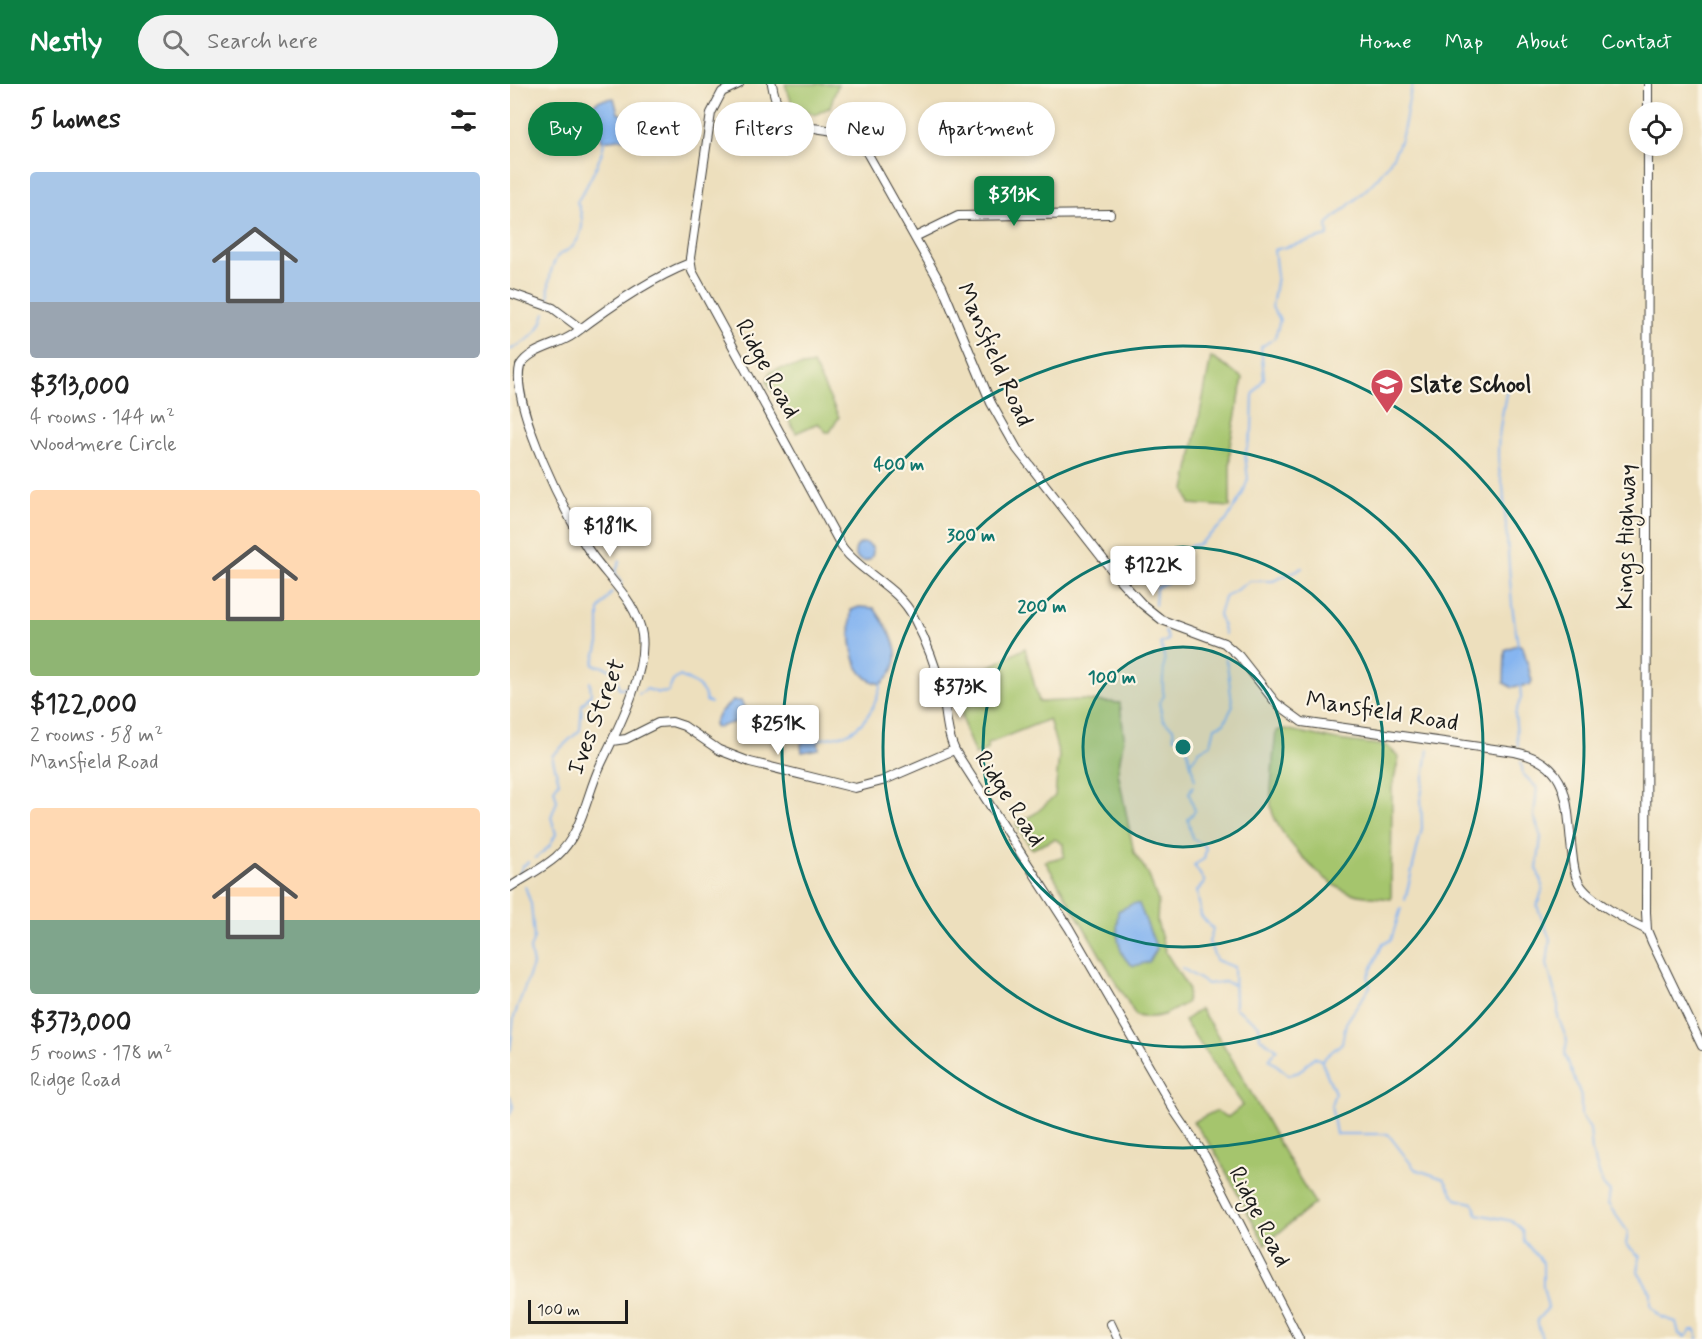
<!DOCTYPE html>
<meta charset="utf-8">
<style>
body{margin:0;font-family:Mynerve,sans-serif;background:#f2f2f2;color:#222;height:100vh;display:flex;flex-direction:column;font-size:22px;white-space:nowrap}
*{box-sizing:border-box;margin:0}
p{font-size:20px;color:#767676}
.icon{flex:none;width:33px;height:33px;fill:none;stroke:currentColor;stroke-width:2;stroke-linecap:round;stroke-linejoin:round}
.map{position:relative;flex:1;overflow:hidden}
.side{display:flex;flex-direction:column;background:#fff;width:510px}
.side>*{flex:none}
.top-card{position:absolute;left:18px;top:18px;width:570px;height:54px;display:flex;gap:12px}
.fabs{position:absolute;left:1119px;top:18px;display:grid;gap:12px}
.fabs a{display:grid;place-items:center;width:54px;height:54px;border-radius:50%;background:#fff;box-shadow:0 3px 9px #0003;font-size:30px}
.scale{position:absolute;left:18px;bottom:15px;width:100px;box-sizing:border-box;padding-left:6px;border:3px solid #1c1c1c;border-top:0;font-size:16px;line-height:21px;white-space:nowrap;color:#1c1c1c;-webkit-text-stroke:4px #fcf5e5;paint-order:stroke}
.price{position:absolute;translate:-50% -51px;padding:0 14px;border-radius:6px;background:#fff;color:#222;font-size:20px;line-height:39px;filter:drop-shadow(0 2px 3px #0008)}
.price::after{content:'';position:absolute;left:50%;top:36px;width:18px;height:14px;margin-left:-9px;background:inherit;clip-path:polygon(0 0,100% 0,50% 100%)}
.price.selected{background:#0b8043;color:#fff}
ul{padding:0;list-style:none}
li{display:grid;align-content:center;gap:12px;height:318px;padding:0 30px}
li span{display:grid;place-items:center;height:186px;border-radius:6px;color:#555}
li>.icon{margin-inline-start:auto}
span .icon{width:108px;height:108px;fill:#fffc;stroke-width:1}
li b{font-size:26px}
h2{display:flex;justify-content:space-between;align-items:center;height:72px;padding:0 30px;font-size:26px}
.chip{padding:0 21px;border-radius:27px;background:#fff;box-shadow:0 3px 9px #0003;font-size:21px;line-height:54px}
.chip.selected{background:#0b8043;color:#fff}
header{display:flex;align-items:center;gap:36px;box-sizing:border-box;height:84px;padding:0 30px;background:#0b8043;color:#fff}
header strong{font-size:28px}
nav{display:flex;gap:33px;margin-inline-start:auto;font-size:21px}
.search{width:420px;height:54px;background:#f2f2f2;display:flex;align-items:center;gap:15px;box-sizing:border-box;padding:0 21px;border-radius:33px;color:#767676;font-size:22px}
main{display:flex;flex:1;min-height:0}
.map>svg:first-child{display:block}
.green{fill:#a5c56d;stroke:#607044;stroke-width:1.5}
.water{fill:#86b5f0;stroke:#516886;stroke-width:1.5}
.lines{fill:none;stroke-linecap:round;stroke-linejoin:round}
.stream{stroke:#86b5f0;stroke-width:2}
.minor-casing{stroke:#3b3934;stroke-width:10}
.minor{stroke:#fff;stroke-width:8}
.ring{fill:none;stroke:#0f766e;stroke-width:3}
.labels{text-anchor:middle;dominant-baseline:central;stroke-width:4.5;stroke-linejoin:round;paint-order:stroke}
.street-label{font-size:24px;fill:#1c1c1c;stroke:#fcf5e5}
.poi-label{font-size:24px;font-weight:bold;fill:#1c1c1c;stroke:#fcf5e5;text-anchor:start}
.centre{fill:#0f766e;stroke:#fcf5e5;stroke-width:3}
.ring-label{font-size:18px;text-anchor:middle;font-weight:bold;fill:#0f766e;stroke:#fcf5e5;stroke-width:4.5;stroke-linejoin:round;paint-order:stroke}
</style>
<header>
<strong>Nestly</strong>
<div class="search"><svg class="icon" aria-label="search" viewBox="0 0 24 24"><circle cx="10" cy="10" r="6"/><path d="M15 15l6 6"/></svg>Search here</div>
<nav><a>Home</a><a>Map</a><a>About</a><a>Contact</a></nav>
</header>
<main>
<section class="side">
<h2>5 homes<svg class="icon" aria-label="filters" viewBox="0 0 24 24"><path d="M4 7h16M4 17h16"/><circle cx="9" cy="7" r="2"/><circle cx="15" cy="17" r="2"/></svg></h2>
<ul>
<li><span style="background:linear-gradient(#a9c7e8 70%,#9aa5b1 0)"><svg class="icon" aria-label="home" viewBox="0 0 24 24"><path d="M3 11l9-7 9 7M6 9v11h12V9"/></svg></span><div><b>$313,000</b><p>4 rooms · 144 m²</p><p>Woodmere Circle</p></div></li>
<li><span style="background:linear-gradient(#ffd9b3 70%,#8fb573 0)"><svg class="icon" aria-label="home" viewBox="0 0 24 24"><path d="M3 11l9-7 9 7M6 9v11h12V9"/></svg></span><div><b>$122,000</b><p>2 rooms · 58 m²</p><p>Mansfield Road</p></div></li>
<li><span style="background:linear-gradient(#ffd9b3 60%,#7fa58c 0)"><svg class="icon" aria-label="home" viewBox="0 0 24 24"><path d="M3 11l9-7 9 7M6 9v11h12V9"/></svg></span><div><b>$373,000</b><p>5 rooms · 178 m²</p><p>Ridge Road</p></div></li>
</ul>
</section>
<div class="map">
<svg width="1192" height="1255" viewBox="0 0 1192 1255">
<rect width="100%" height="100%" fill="#fcf5e5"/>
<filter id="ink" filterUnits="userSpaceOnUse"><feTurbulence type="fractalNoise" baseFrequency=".0167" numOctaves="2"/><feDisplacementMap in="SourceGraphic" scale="12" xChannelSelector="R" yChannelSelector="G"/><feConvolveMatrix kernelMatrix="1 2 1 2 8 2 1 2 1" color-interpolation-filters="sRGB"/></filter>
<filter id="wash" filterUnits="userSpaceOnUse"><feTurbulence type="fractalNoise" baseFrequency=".008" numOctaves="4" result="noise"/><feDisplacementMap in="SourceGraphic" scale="24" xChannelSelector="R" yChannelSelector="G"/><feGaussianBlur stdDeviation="1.35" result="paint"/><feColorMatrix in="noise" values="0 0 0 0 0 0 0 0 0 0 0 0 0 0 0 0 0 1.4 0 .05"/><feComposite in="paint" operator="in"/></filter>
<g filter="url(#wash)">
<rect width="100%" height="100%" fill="#eddfbd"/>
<path class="green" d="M 275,0 L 328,0 L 320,23 L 305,31 L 282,19 Z
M 701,273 L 733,294 L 720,361 L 720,423 L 680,420 L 675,406 Z
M 303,280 L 329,333 L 320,348 L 316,348 L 308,339 L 286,349 L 257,298 L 260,288 C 274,281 287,285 303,280 Z
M 515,564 L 529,618 L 571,616 L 610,619 L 614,652 L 608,688 L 624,769 L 638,789 L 648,817 L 647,838 L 656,869 L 678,904 L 677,918 C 659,930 648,936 626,932 L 535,777 L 554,773 L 553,760 L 545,755 L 522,765 L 506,740 L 526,729 L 545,712 L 549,671 L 539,635 L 477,660 L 478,665 L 465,671 L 455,645 L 446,600 Z
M 775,645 L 827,656 L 877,662 L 889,673 L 882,704 L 881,815 C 866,813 849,813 835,807 C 812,798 763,747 761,721 C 760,703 764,666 766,647 Z
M 690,925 C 733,986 763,1056 805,1119 L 755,1160 L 704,1066 L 683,1038 L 705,1027 L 718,1033 L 733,1021 L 674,937 Z"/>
<path class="water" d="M 104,14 L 108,29 L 122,36 L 130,34 L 134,39 L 134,45 L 125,53 L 92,57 L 88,45 L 53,21 L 55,18 L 73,26 L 68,21 L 75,16 L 82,21 L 90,16 Z
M345 468a9 9 0 1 1 18 0a9 9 0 1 1-18 0Z
M 349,523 L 364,524 C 382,550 400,576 371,600 C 339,595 339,551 341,526 Z
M 1008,560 L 1013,563 L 1022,597 L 1020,601 L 1001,603 L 994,599 L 995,566 Z
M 223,617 L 231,617 L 240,635 L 231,641 L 225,638 L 205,644 L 204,639 L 210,628 Z
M 301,651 L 308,656 L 309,665 L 292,668 L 291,660 Z
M 622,820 L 629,820 L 647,865 L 639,878 L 624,882 C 606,873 606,844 608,827 Z"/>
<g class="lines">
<path class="stream" d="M 39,215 C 38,201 39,186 47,173 C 51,168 59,167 63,162 C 75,148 74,134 67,118 C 77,103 93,73 94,57
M 0,266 C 18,256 29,251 35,229
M 998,300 C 992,332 982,371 993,402 L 1002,522 L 1008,561
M 110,477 L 105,489 L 112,499 L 110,500
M 102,508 L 89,526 L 89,559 L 83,581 C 101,582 107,589 109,604 L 118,604
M 645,521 L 646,504 L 658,498 L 663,480 L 681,462 L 689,460 L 716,437 L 733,409 L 738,395 L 735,371 L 742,346 L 743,311 L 754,294 L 751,263 L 765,254 L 770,236 L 762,223 L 767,192 L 764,166 L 818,152 L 817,140 C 845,115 882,89 892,51 C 897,34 897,17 903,0
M 655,547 L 658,556 L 650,560 C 660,578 649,593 654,612 L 649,619 L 653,636 L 663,644 L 664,654 L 674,654 L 685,696
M 715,550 L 709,530 L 714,514 L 740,497 L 763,497 L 792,484
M 129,610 L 137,605 L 149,609 L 158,608 L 163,597 L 170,592 C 182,598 195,603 196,617 L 201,619
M 236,639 L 238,641 L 250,637 L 279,651
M 307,656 C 317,653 331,653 340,648 C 357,639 367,618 371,600
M 1008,661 L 1005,630 L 1011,614 L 1010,600
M 682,677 L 689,667 L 701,660 L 705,643 L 714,639 L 723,622 C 719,605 720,590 715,573
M 1011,678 L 1013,690 L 1027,704 L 1024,732 L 1031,753 L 1027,785 L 1033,804 L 1027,822 L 1040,855 L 1037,880 L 1048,921 L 1048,933 L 1057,956 L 1055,970 L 1071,1012 L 1071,1031 L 1080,1045 L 1082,1068 L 1093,1101 L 1100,1108 L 1098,1120 L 1118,1148 L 1116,1160 L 1130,1173 L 1128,1188 L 1141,1209 L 1141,1222 L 1151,1233 L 1166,1238 L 1169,1250 L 1176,1253 L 1181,1246 L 1186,1246 L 1188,1255
M 683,702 L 679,709 L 685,727 L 678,735 L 682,754 L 696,763 L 694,775 L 684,781 L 695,798 L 687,807 L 691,832 L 703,845 L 699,858 L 706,876 L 724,883 L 725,924 L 749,941 L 750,954 L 767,965 L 759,975 L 779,991 L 789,988 L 804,973 L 811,976 L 825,1009 L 821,1021 L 826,1050 L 878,1050 L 905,1085 L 934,1095 L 946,1115 L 963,1119 L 967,1130 L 1002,1137 L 1012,1146 L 1014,1157 L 1033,1179 L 1033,1203 L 1038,1224 L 1027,1236 L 1032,1255
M 25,774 L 39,763 L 46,750 L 41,733 L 47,717 L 44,705 L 49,698 L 42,672 L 70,646 L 72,621 L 81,610 L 80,598
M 9,792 L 12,783 L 18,778
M 895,816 L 912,744 L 911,713 L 918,666
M 672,884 L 697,900 L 715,898 L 724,901
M 0,967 L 4,933 L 23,881 L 20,865 L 24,854 L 21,820 L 15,802
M 812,976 L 832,959 L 836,939 L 860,903 L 858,893 L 873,859 L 881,856 L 891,824
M 0,1012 L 3,1023 L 0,1030"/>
</g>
</g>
<g filter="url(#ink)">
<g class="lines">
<defs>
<path id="minor" d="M 229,0 L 212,8 L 201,29 L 180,174 L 182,187 L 332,463 C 353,491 388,502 404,534 C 416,557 426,582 432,607 C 437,629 436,651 447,670 L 559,844 L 665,1028 L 695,1072 L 789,1255
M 262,0 C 273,67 321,27 355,65 L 432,202 L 481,319 L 507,365 L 608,494 L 632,520 L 652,536 L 714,559 L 729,572 L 766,619 L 792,638 L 1005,668 C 1062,680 1056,719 1062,768 C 1063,779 1064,790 1069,799 C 1078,816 1119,838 1137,846
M 1138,0 L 1138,28
M 1138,62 L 1136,828 L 1137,846 L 1142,858 L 1192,962
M 405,153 L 448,132 L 600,130
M 0,209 L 43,224 L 71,245
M 102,657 L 116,655 L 148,639 L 162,638 L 174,642 L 209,666 L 240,678 L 345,704 L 372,697 L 444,666
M 0,803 C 15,793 32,785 46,773 C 73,749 76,711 91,680 C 107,646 137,590 132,551 C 128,520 100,496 82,471 C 58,438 0,320 10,282 C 20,264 48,262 64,250 C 99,223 139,195 180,179
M 601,1240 L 608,1255"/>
</defs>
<use href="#minor" class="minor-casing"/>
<use href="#minor" class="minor"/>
</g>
</g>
<circle cx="673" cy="663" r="100" fill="#0f766e" fill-opacity=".12"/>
<g class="ring">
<circle cx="673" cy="663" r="100"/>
<circle cx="673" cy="663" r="200"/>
<circle cx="673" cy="663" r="300"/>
<circle cx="673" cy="663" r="401"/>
</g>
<defs>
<symbol id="school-pin" viewBox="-11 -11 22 30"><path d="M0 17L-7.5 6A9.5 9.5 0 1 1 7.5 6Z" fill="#d1495b" stroke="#fcf5e5"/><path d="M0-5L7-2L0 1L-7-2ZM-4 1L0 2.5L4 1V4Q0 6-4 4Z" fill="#fff"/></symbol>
</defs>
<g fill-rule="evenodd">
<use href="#school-pin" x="858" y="282" width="38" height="52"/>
</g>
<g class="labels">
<g class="street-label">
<text transform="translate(484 271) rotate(66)">Mansfield Road</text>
<text transform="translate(257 285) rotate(61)">Ridge Road</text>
<text transform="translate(1117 453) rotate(-89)">Kings Highway</text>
<text transform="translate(872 628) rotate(9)">Mansfield Road</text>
<text transform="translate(87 633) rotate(-69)">Ives Street</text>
<text transform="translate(499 715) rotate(57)">Ridge Road</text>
<text transform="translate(749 1133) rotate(63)">Ridge Road</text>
</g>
<g class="poi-label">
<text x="900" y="301">Slate School</text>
</g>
</g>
<circle cx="673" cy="663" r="9" class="centre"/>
<g class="ring-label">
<text x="389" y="386">400 m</text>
<text x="461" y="457">300 m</text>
<text x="532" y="528">200 m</text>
<text x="602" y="599">100 m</text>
</g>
</svg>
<div class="fabs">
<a><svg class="icon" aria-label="locate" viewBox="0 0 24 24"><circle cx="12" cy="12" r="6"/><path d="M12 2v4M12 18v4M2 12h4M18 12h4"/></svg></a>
</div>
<div class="scale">100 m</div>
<b class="price selected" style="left:504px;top:143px">$313K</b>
<b class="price" style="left:100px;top:474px">$181K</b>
<b class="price" style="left:643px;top:513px">$122K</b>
<b class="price" style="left:450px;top:635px">$373K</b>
<b class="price" style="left:268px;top:672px">$251K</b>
<div class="top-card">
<a class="chip selected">Buy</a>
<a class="chip">Rent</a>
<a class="chip">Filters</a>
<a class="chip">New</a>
<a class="chip">Apartment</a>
</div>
</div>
</main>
